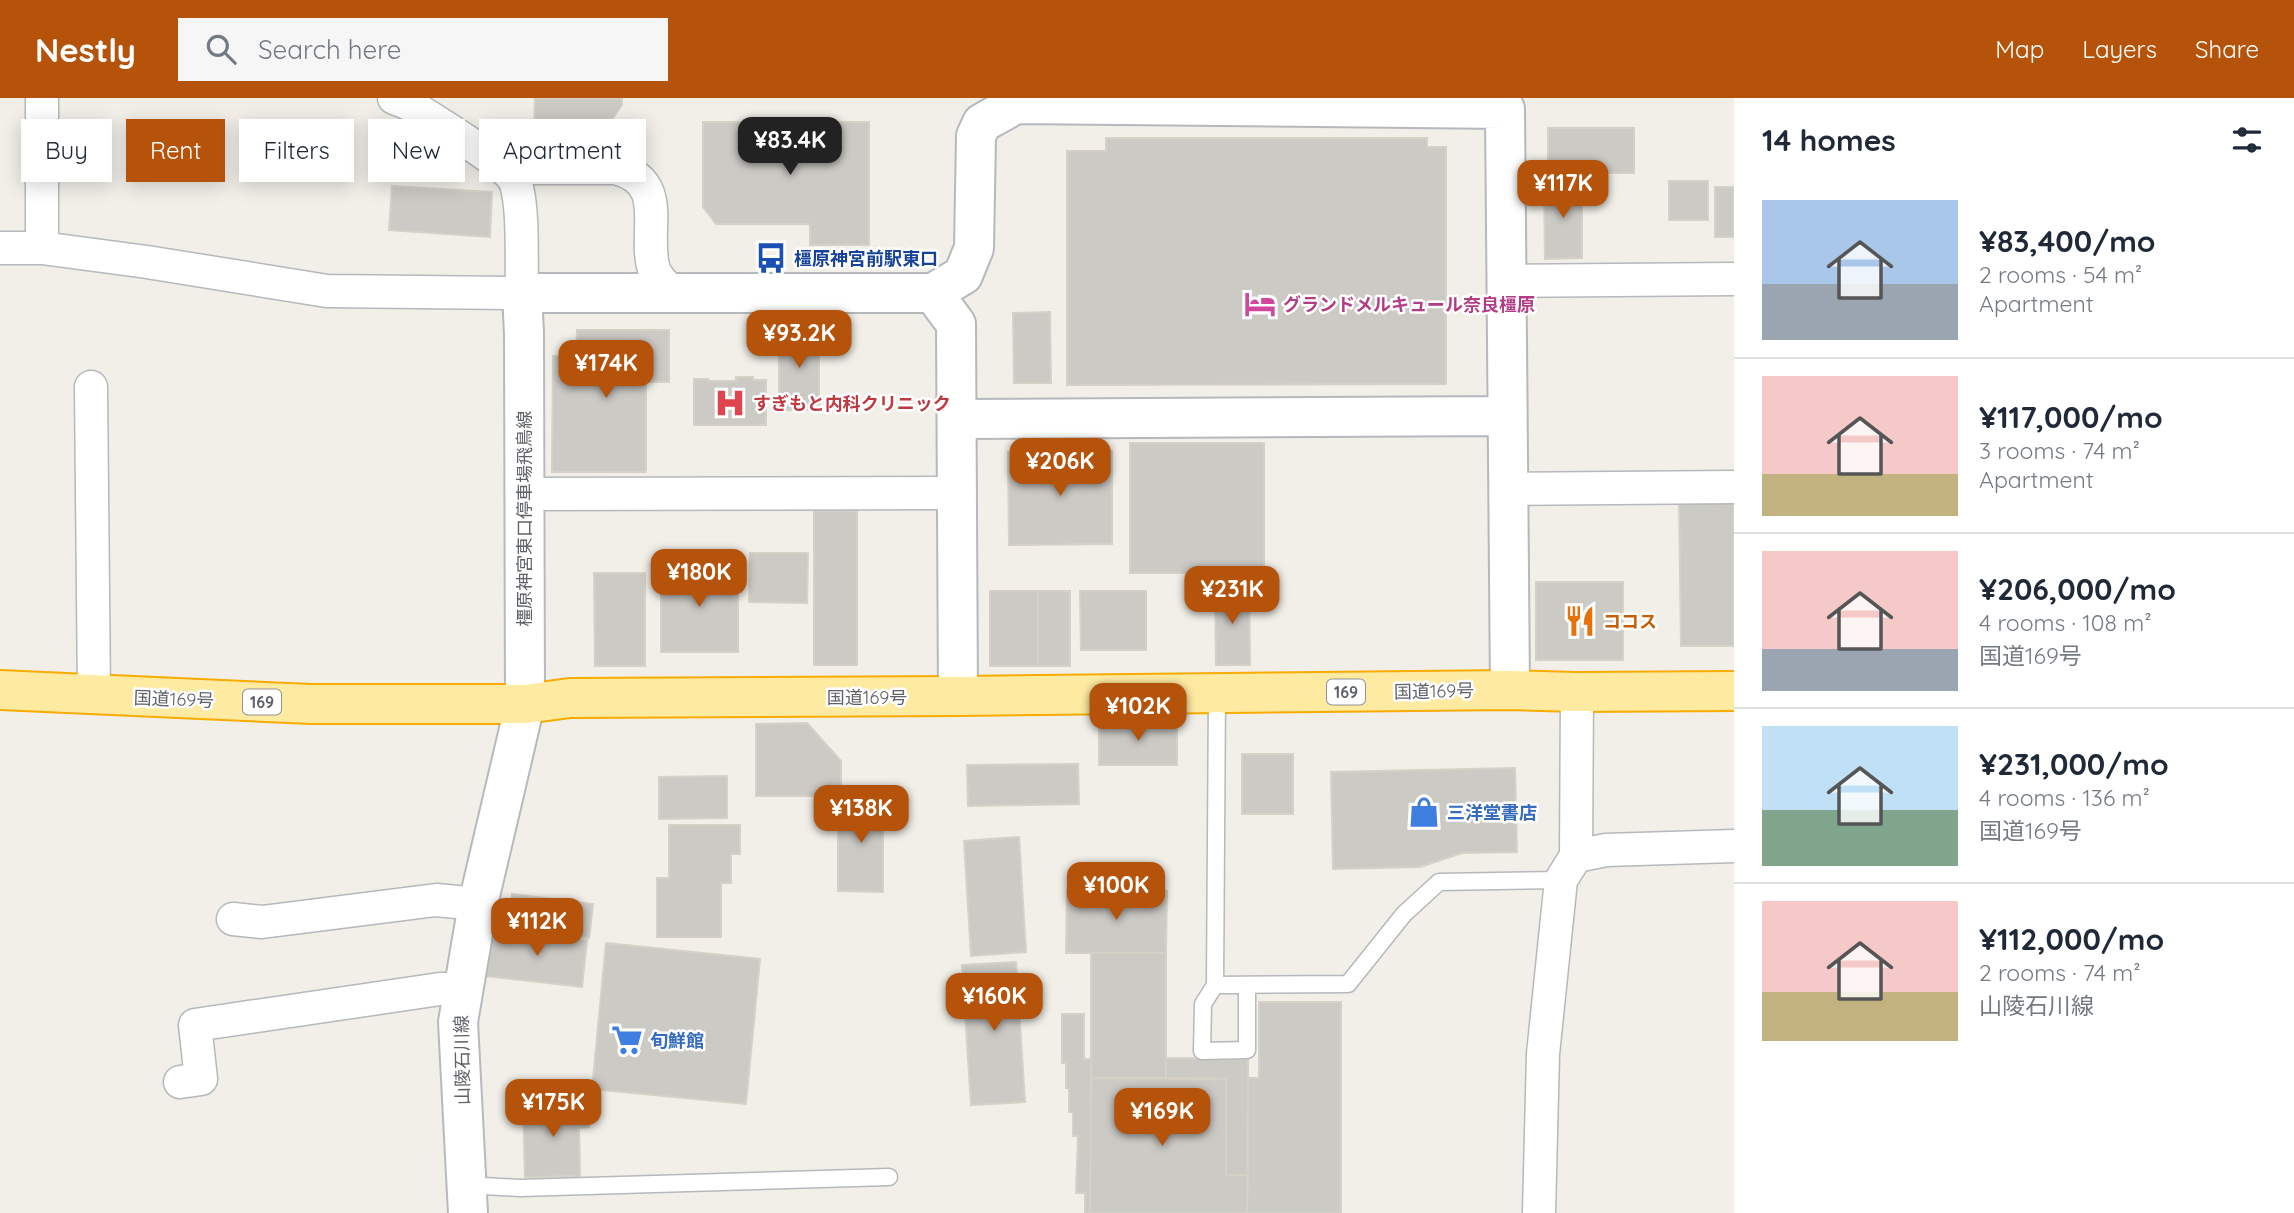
<!DOCTYPE html>
<meta charset="utf-8">
<style>
body{margin:0;font-family:Quicksand,"Noto Sans JP",sans-serif;background:#f6f6f7;color:#1f2937;height:100vh;display:flex;flex-direction:column;font-size:26px;white-space:nowrap}
*{box-sizing:border-box;margin:0}
p{font-size:23px;color:#747a83}
.icon{flex:none;width:38px;height:38px;fill:none;stroke:currentColor;stroke-width:2;stroke-linecap:round;stroke-linejoin:round}
.map{position:relative;flex:1;overflow:hidden}
.sheet{display:flex;flex-direction:column;background:#fff;width:560px}
.sheet>*{flex:none}
.guide{position:absolute;left:21px;top:21px;width:665px;height:63px;display:flex;gap:14px}
.price{position:absolute;translate:-50% -60px;padding:0 16px;border-radius:14px;background:#b45309;color:#fff;font-size:23px;line-height:46px;filter:drop-shadow(0 2px 4px #0008)}
.price::after{content:'';position:absolute;left:50%;top:42px;width:21px;height:16px;margin-left:-10px;background:inherit;clip-path:polygon(0 0,100% 0,50% 100%)}
.price.active{background:#222;color:#fff}
ul{padding:0;list-style:none}
li{display:flex;align-items:center;gap:21px;height:175px;padding:0 28px}
li+li{border-top:2px solid #e0e1e3}
li span{display:grid;place-items:center;flex:none;width:196px;height:140px;border-radius:0px;color:#555}
li>.icon{margin-inline-start:auto}
span .icon{width:84px;height:84px;fill:#fffc;stroke-width:1}
li b{font-size:30px}
h2{display:flex;justify-content:space-between;align-items:center;height:84px;padding:0 28px;font-size:30px}
.pill{padding:0 24px;border-radius:0px;background:#fff;box-shadow:0 4px 18px #0003;font-size:24px;line-height:63px}
.pill.active{background:#b45309;color:#fff}
header{display:flex;align-items:center;gap:42px;box-sizing:border-box;height:98px;padding:0 35px;background:#b45309;color:#fff}
header strong{font-size:33px}
nav{display:flex;gap:38px;margin-inline-start:auto;font-size:24px}
.search{width:490px;height:63px;background:#f6f6f7;display:flex;align-items:center;gap:18px;box-sizing:border-box;padding:0 24px;border-radius:0px;color:#747a83;font-size:26px}
main{display:flex;flex:1;min-height:0}
.map>svg:first-child{display:block}
.building{fill:#cccac5;stroke:#d6d1c6;stroke-width:2}
.lines{fill:none;stroke-linecap:round;stroke-linejoin:round}
.service-casing{stroke:#b5b8bc;stroke-width:19}
.minor-casing{stroke:#b5b8bc;stroke-width:35}
.tertiary-casing{stroke:#b5b8bc;stroke-width:42}
.secondary-casing{stroke:#b6babf;stroke-width:42}
.trunk-casing{stroke:#f9ab00;stroke-width:42}
.service{stroke:#fff;stroke-width:16}
.minor{stroke:#fff;stroke-width:32}
.tertiary{stroke:#fff;stroke-width:38}
.secondary{stroke:#fff;stroke-width:38}
.trunk{stroke:#feeaa1;stroke-width:38}
.labels{text-anchor:middle;dominant-baseline:central;stroke-width:5;stroke-linejoin:round;paint-order:stroke}
.shield{fill:#fff;stroke:#8f9295;stroke-width:2}
.shield-label{font-size:16px;font-weight:bold;fill:#5f6368}
.transit-label{font-size:18px;font-weight:bold;fill:#164399;stroke:#fff;text-anchor:start}
.hotel-label{font-size:18px;font-weight:bold;fill:#b23c85;stroke:#fff;text-anchor:start}
.health-label{font-size:18px;font-weight:bold;fill:#be3a42;stroke:#fff;text-anchor:start}
.street-label{font-size:18px;fill:#5f6368;stroke:#fff}
.food-label{font-size:18px;font-weight:bold;fill:#c56008;stroke:#fff;text-anchor:start}
.shop-label{font-size:18px;font-weight:bold;fill:#366cbe;stroke:#fff;text-anchor:start}
</style>
<header>
<strong>Nestly</strong>
<div class="search"><svg class="icon" aria-label="search" viewBox="0 0 24 24"><circle cx="10" cy="10" r="6"/><path d="M15 15l6 6"/></svg>Search here</div>
<nav><a>Map</a><a>Layers</a><a>Share</a></nav>
</header>
<main>
<div class="map">
<svg width="1734" height="1115" viewBox="0 0 1734 1115">
<rect width="100%" height="100%" fill="#f1efe8"/>
<path class="building" d="M 535,0 L 622,0 L 622,7 L 604,33 L 534,33 Z
M 703,24 L 869,24 L 869,147 L 810,147 L 810,126 L 716,126 L 703,109 Z
M 1548,30 L 1634,30 L 1634,75 L 1548,75 Z
M 1106,40 L 1427,40 L 1427,49 L 1446,49 L 1446,286 L 1067,287 L 1067,53 L 1106,53 Z
M 1669,83 L 1708,83 L 1708,122 L 1669,122 Z
M 1544,84 L 1582,84 L 1582,160 L 1545,161 Z
M 392,88 L 492,94 L 490,139 L 389,132 Z
M 1715,89 L 1734,89 L 1734,139 L 1715,139 Z
M 1050,214 L 1051,285 L 1014,285 L 1013,215 Z
M 779,231 L 819,231 L 819,312 L 779,312 Z
M 577,232 L 669,232 L 669,284 L 646,284 L 646,374 L 552,374 L 553,258 L 576,258 Z
M 736,279 L 753,279 L 753,282 L 766,282 L 766,327 L 694,327 L 694,281 L 708,281 L 708,283 L 736,283 Z
M 1130,345 L 1264,345 L 1264,475 L 1130,475 Z
M 1112,353 L 1112,446 L 1009,447 L 1008,354 Z
M 1679,401 L 1734,401 L 1734,548 L 1681,548 Z
M 814,413 L 857,413 L 857,567 L 814,567 Z
M 750,455 L 808,455 L 807,505 L 749,504 Z
M 661,468 L 738,468 L 738,554 L 661,554 Z
M 594,475 L 645,475 L 645,568 L 595,568 Z
M 1536,484 L 1623,484 L 1623,562 L 1536,562 Z
M 1215,489 L 1249,489 L 1250,567 L 1216,567 Z
M 990,493 L 1038,493 L 1038,568 L 990,568 Z
M 1038,493 L 1070,493 L 1070,568 L 1038,568 Z
M 1080,493 L 1146,493 L 1146,552 L 1081,552 Z
M 1099,622 L 1177,622 L 1177,667 L 1099,667 Z
M 807,625 L 841,663 L 841,698 L 756,698 L 756,626 Z
M 1242,656 L 1293,656 L 1293,716 L 1242,716 Z
M 1078,666 L 1079,706 L 968,708 L 967,667 Z
M 1515,670 L 1517,754 L 1462,755 L 1420,769 L 1333,771 L 1331,674 Z
M 727,678 L 727,720 L 659,721 L 659,679 Z
M 838,701 L 883,701 L 883,794 L 838,793 Z
M 669,727 L 740,727 L 740,756 L 731,756 L 731,785 L 721,785 L 721,839 L 657,839 L 657,780 L 669,780 Z
M 1019,739 L 1026,854 L 971,858 L 964,743 Z
M 1067,792 L 1167,793 L 1166,855 L 1066,855 Z
M 512,796 L 593,806 L 589,840 L 495,829 L 497,812 L 501,813 L 505,806 L 508,807 L 509,803 L 512,803 Z
M 491,831 L 587,842 L 582,889 L 486,878 Z
M 606,845 L 760,861 L 746,1006 L 592,991 Z
M 1091,855 L 1166,855 L 1166,980 L 1091,980 Z
M 1016,864 L 1025,1004 L 971,1007 L 962,867 Z
M 1259,904 L 1341,904 L 1341,1115 L 1247,1115 L 1248,980 L 1259,980 Z
M 1062,916 L 1084,916 L 1084,961 L 1091,961 L 1090,1115 L 1085,1115 L 1085,1095 L 1076,1095 L 1078,1038 L 1073,1038 L 1073,1014 L 1069,1014 L 1069,990 L 1066,990 L 1066,965 L 1062,965 Z
M 1166,960 L 1248,961 L 1248,1077 L 1226,1077 L 1226,981 L 1166,980 Z
M 1091,980 L 1226,981 L 1226,1077 L 1248,1077 L 1247,1115 L 1090,1115 Z
M 579,1006 L 579,1010 L 588,1009 L 589,1029 L 579,1030 L 580,1078 L 525,1079 L 523,1007 Z"/>
<g class="lines">
<defs>
<path id="service" d="M 1217,595 L 1215,887 L 1348,886 L 1404,816 L 1439,784 L 1561,782
M 1215,887 L 1203,906 L 1202,953 L 1247,952 L 1247,887
M 466,1087 L 520,1090 L 889,1079"/>
<path id="minor" d="M 504,70 L 616,70 C 671,85 642,133 654,172 C 657,180 665,187 671,194
M 0,150 L 42,150 L 147,164 L 327,193 L 522,195 C 521,166 524,112 516,86 C 510,67 429,20 409,6 L 394,0
M 42,150 L 42,0
M 1506,183 L 1734,181
M 91,289 L 94,597
M 1508,391 L 1734,389
M 525,396 L 957,395
M 1576,758 L 1606,752 L 1734,748
M 233,821 L 262,824 L 436,802 L 478,806
M 180,984 L 201,981 L 195,927 L 440,891 L 464,891
M 1539,1115 L 1543,956 L 1561,782 L 1576,758 L 1577,594"/>
<path id="tertiary" d="M 933,195 L 963,177 L 974,150 L 976,38 L 982,25 L 1016,6 L 1505,11 L 1510,592
M 524,236 L 522,195 L 933,195 L 956,226 L 958,598
M 957,321 L 1507,318"/>
<path id="secondary" d="M 468,1115 L 458,924 L 478,806 L 525,606 L 524,236"/>
<path id="trunk" d="M 0,592 L 311,606 L 525,606 L 570,600 L 958,598 L 1510,592 L 1577,594 L 1734,593"/>
</defs>
<use href="#service" class="service-casing"/>
<use href="#minor" class="minor-casing"/>
<use href="#tertiary" class="tertiary-casing"/>
<use href="#secondary" class="secondary-casing"/>
<use href="#trunk" class="trunk-casing"/>
<use href="#service" class="service"/>
<use href="#minor" class="minor"/>
<use href="#tertiary" class="tertiary"/>
<use href="#secondary" class="secondary"/>
<use href="#trunk" class="trunk"/>
</g>
<defs>
<symbol id="bus-bare" viewBox="-9 -9 18 18"><path d="M-5-6H5V4H4V6H2V4H-2V6H-4V4H-5ZM-3.5-4V0h7V-4ZM-3.5 1.2v1.5H-2V1.2ZM2 1.2v1.5H3.5V1.2Z" fill="#1a4fb4" stroke="#fff" stroke-width="2.5" paint-order="stroke"/></symbol>
<symbol id="hotel-bare" viewBox="-9 -9 18 18"><path d="M-6-4.5h1.5V1H6V5H4.5V3h-9V5H-6ZM-4 0a1.8 1.8 0 1 1 3.6 0ZM.5 0V-2.5h3Q6-2.5 6 0Z" fill="#d1479c" stroke="#fff" stroke-width="2.5" paint-order="stroke"/></symbol>
<symbol id="hospital-bare" viewBox="-9 -9 18 18"><path d="M-5-5h3v3.5h4V-5h3V5h-3V1.5h-4V5h-3Z" fill="#e0444e" stroke="#fff" stroke-width="2.5" paint-order="stroke"/></symbol>
<symbol id="restaurant-bare" viewBox="-9 -9 18 18"><path d="M-5-6h1v4h1v-4h1v4h1v-4h1v5L-1.5 .5V6h-2V.5L-5-1ZM5-6V6H3V1.5H1.5Q1.5-4 5-6Z" fill="#e8710a" stroke="#fff" stroke-width="2.5" paint-order="stroke"/></symbol>
<symbol id="shop-bare" viewBox="-9 -9 18 18"><path d="M-5-2.5h2.3a2.7 3.5 0 0 1 5.4 0H5L5.5 6h-11ZM-1.5-2.5h3a1.5 2.3 0 0 0-3 0Z" fill="#3f7fe0" stroke="#fff" stroke-width="2.5" paint-order="stroke"/></symbol>
<symbol id="supermarket-bare" viewBox="-9 -9 18 18"><path d="M-6-5.5h2.5l.6 2H6L4.5 2H-2.5L-4.4-4H-6ZM-1.5 3.2a1.3 1.3 0 1 0 .1 0ZM3 3.2a1.3 1.3 0 1 0 .1 0Z" fill="#3f7fe0" stroke="#fff" stroke-width="2.5" paint-order="stroke"/></symbol>
</defs>
<g fill-rule="evenodd">
<use href="#bus-bare" x="749" y="138" width="44" height="44"/>
<use href="#hotel-bare" x="1238" y="184" width="44" height="44"/>
<use href="#hospital-bare" x="708" y="283" width="44" height="44"/>
<use href="#restaurant-bare" x="1558" y="501" width="44" height="44"/>
<use href="#shop-bare" x="1402" y="692" width="44" height="44"/>
<use href="#supermarket-bare" x="605" y="920" width="44" height="44"/>
</g>
<g class="labels">
<g class="shield">
<rect x="1327" y="581.5" width="38" height="25" rx="5"/>
<rect x="243" y="591.5" width="38" height="25" rx="5"/>
</g>
<g class="shield-label">
<text x="1346" y="594">169</text>
<text x="262" y="604">169</text>
</g>
<g class="transit-label">
<text x="794" y="160">橿原神宮前駅東口</text>
</g>
<g class="hotel-label">
<text x="1283" y="206">グランドメルキュール奈良橿原</text>
</g>
<g class="health-label">
<text x="753" y="305">すぎもと内科クリニック</text>
</g>
<g class="street-label">
<text transform="translate(524 421) rotate(-90)">橿原神宮東口停車場飛鳥線</text>
<text transform="translate(1434 593) rotate(-1)">国道169号</text>
<text x="867" y="599">国道169号</text>
<text transform="translate(174 601) rotate(2)">国道169号</text>
<text transform="translate(462 962) rotate(-91)">山陵石川線</text>
</g>
<g class="food-label">
<text x="1603" y="523">ココス</text>
</g>
<g class="shop-label">
<text x="1447" y="714">三洋堂書店</text>
<text x="650" y="942">旬鮮館</text>
</g>
</g>
</svg>
<b class="price active" style="left:790px;top:79px">¥83.4K</b>
<b class="price" style="left:1563px;top:122px">¥117K</b>
<b class="price" style="left:799px;top:272px">¥93.2K</b>
<b class="price" style="left:606px;top:302px">¥174K</b>
<b class="price" style="left:1060px;top:400px">¥206K</b>
<b class="price" style="left:699px;top:511px">¥180K</b>
<b class="price" style="left:1232px;top:528px">¥231K</b>
<b class="price" style="left:1138px;top:645px">¥102K</b>
<b class="price" style="left:861px;top:747px">¥138K</b>
<b class="price" style="left:1116px;top:824px">¥100K</b>
<b class="price" style="left:537px;top:860px">¥112K</b>
<b class="price" style="left:994px;top:935px">¥160K</b>
<b class="price" style="left:553px;top:1041px">¥175K</b>
<b class="price" style="left:1162px;top:1050px">¥169K</b>
<div class="guide">
<a class="pill">Buy</a>
<a class="pill active">Rent</a>
<a class="pill">Filters</a>
<a class="pill">New</a>
<a class="pill">Apartment</a>
</div>
</div>
<section class="sheet">
<h2>14 homes<svg class="icon" aria-label="filters" viewBox="0 0 24 24"><path d="M4 7h16M4 17h16"/><circle cx="9" cy="7" r="2"/><circle cx="15" cy="17" r="2"/></svg></h2>
<ul>
<li><span style="background:linear-gradient(#a9c7e8 60%,#9aa5b1 0)"><svg class="icon" aria-label="home" viewBox="0 0 24 24"><path d="M3 11l9-7 9 7M6 9v11h12V9"/></svg></span><div><b>¥83,400/mo</b><p>2 rooms · 54 m²</p><p>Apartment</p></div></li>
<li><span style="background:linear-gradient(#f6c9c9 70%,#c2b280 0)"><svg class="icon" aria-label="home" viewBox="0 0 24 24"><path d="M3 11l9-7 9 7M6 9v11h12V9"/></svg></span><div><b>¥117,000/mo</b><p>3 rooms · 74 m²</p><p>Apartment</p></div></li>
<li><span style="background:linear-gradient(#f6c9c9 70%,#9aa5b1 0)"><svg class="icon" aria-label="home" viewBox="0 0 24 24"><path d="M3 11l9-7 9 7M6 9v11h12V9"/></svg></span><div><b>¥206,000/mo</b><p>4 rooms · 108 m²</p><p>国道169号</p></div></li>
<li><span style="background:linear-gradient(#bfe0f5 60%,#7fa58c 0)"><svg class="icon" aria-label="home" viewBox="0 0 24 24"><path d="M3 11l9-7 9 7M6 9v11h12V9"/></svg></span><div><b>¥231,000/mo</b><p>4 rooms · 136 m²</p><p>国道169号</p></div></li>
<li><span style="background:linear-gradient(#f6c9c9 65%,#c2b280 0)"><svg class="icon" aria-label="home" viewBox="0 0 24 24"><path d="M3 11l9-7 9 7M6 9v11h12V9"/></svg></span><div><b>¥112,000/mo</b><p>2 rooms · 74 m²</p><p>山陵石川線</p></div></li>
</ul>
</section>
</main>
